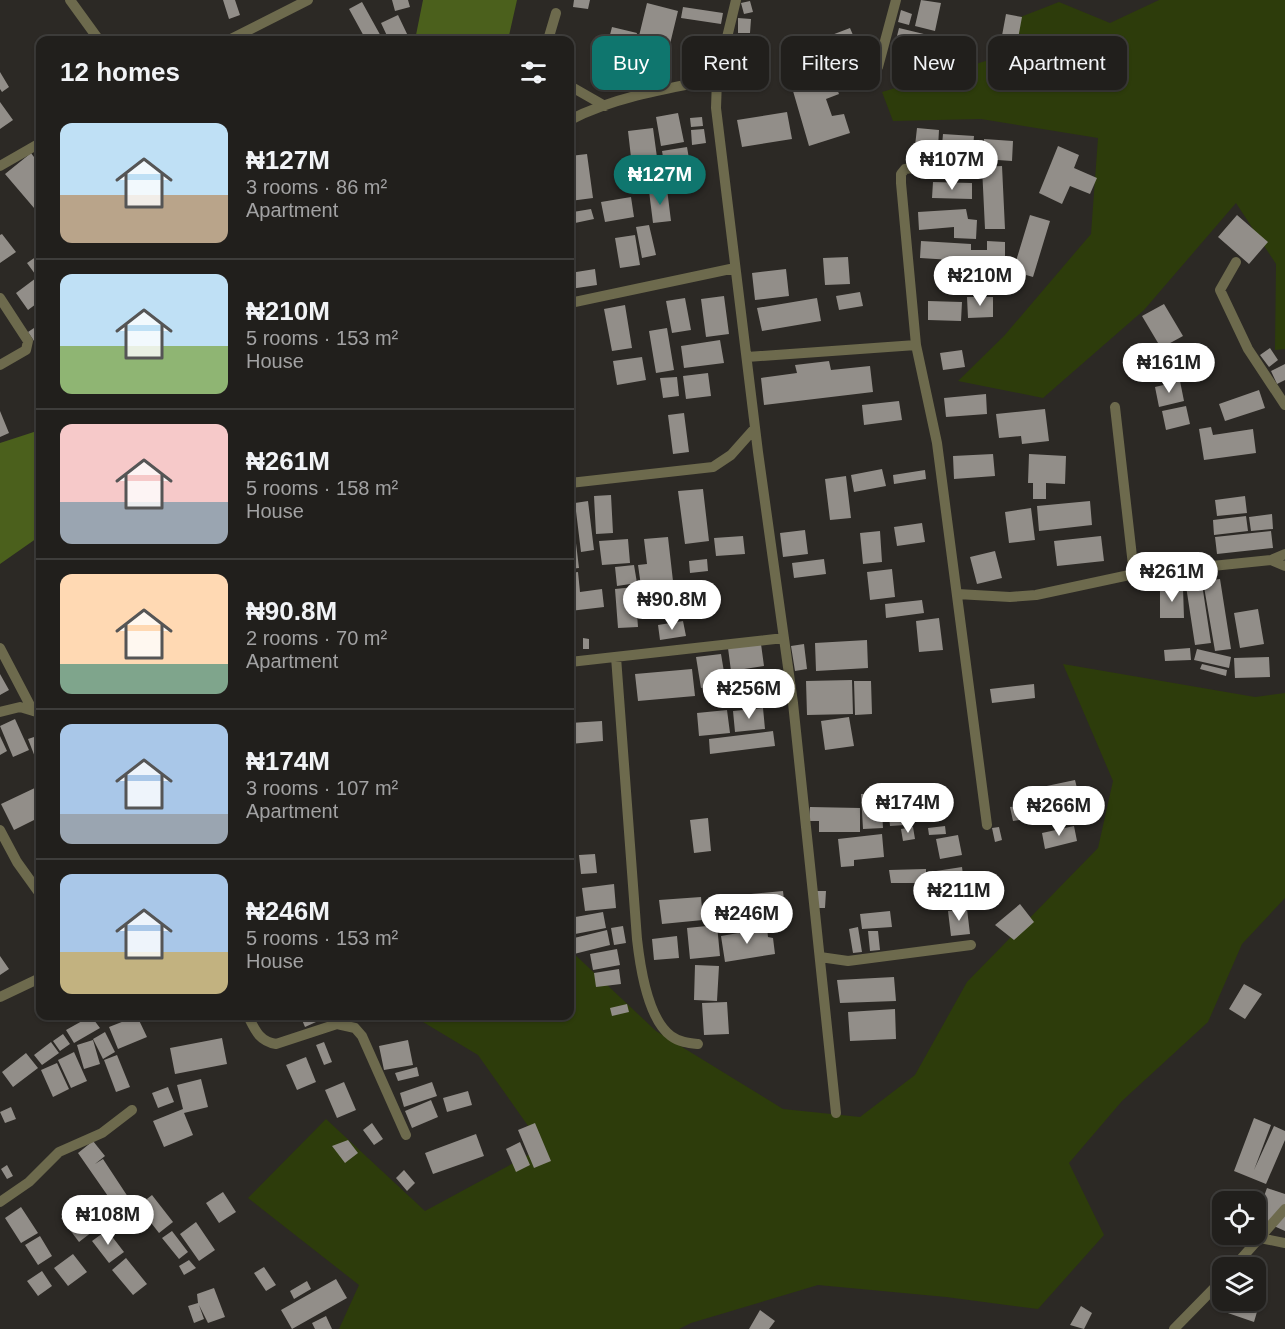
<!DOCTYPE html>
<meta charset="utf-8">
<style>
body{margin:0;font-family:Arial,sans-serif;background:#2d2c29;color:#f1f3f6;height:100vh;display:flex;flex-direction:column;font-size:22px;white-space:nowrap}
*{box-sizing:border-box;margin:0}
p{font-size:20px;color:#a2a2a3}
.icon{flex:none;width:33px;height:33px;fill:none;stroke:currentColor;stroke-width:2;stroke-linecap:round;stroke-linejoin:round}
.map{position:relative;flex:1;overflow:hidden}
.sheet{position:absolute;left:36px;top:36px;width:538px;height:984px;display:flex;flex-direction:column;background:#211f1c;border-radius:12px;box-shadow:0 2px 4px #0004,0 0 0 2px #3e3d3b}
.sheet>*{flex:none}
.banner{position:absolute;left:592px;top:36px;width:570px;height:54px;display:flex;gap:12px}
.fabs{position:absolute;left:1212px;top:1191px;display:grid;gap:12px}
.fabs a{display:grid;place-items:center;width:54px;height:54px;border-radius:12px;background:#211f1c;box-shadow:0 2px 4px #0004,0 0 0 2px #3e3d3b;font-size:30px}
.price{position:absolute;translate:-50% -51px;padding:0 14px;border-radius:21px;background:#fff;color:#222;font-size:20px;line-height:39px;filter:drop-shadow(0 2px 3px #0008)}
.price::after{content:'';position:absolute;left:50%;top:36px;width:18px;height:14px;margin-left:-9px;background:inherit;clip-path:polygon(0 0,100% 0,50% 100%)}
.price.active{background:#0f766e;color:#fff}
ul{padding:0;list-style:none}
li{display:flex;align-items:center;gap:18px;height:150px;padding:0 24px}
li+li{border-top:2px solid #3e3d3b}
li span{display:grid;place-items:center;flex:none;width:168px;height:120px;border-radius:12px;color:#555}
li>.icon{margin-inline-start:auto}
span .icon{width:72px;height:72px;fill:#fffc;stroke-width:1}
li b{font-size:26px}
h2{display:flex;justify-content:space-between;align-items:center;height:72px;padding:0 24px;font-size:26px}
.pill{padding:0 21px;border-radius:12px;background:#211f1c;box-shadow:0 2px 4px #0004,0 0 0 2px #3e3d3b;font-size:21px;line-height:54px}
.pill.active{background:#0f766e;color:#fff}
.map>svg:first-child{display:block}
.green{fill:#2d3c0b}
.forest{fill:#4b601c}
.building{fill:#928e89}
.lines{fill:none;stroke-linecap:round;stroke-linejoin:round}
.minor{stroke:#6d6a4d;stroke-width:10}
</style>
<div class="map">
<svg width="1285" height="1329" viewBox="0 0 1285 1329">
<rect width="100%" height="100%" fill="#2c2925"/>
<path class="green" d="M 1159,0 L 1285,0 L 1285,349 L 1275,350 L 1276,264 L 1236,203 L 1144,310 L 1043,398 L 958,381 L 1004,336 L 1091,234 L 1098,138 L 981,119 L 893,121 L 882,92 L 989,60 L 1010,21 L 1059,2 L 1110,23 Z
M 1063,664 L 1255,697 L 1285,693 L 1285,898 L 1242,944 L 1208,1022 L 1122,1101 L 1069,1163 L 1104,1235 L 1038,1309 L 946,1297 L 818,1285 L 691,1323 L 679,1329 L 339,1329 L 359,1285 L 248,1198 L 326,1119 L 425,1211 L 543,1147 L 478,1055 L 413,1016 L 570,1016 L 570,950 L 656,1031 L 783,1109 L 860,1117 L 915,1075 L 967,982 L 1098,848 L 1113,781 Z"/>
<path class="forest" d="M 423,0 L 517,0 L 508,40 L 415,40 Z
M 40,430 L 40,536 L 0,564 L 0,443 Z"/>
<path class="building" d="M 223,0 L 235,0 L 240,15 L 229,19 Z
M 392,0 L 408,0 L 410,7 L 395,11 Z
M 574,0 L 590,0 L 588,9 L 573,7 Z
M 921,0 L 941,3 L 935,31 L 915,26 Z
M 750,1 L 753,12 L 744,14 L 741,3 Z
M 362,2 L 383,40 L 366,40 L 349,9 Z
M 647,3 L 678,11 L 670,44 L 639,36 Z
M 683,7 L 723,13 L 721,24 L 681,18 Z
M 901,10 L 912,14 L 909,25 L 898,22 Z
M 1006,14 L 1022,17 L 1017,44 L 1001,41 Z
M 398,15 L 408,36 L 398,40 L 389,40 L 381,23 Z
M 738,18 L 751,19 L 750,33 L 738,33 Z
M 612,27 L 637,33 L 626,80 L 600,74 Z
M 850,28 L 861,54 L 826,68 L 816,41 Z
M 899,28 L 928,35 L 924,51 L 895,44 Z
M 302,35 L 304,40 L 285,40 Z
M 807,45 L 819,76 L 804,82 L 791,52 Z
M 894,51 L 920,58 L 916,75 L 890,68 Z
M 0,72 L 9,87 L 2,92 L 0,89 Z
M 747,74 L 750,87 L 733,91 L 730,78 Z
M 832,76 L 839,94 L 826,99 L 832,116 L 844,114 L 850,133 L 809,146 L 793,91 Z
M 0,102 L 13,120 L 0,129 Z
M 787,112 L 792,139 L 742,147 L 737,120 Z
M 678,113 L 684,142 L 661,146 L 656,117 Z
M 702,117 L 703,126 L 691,127 L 690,118 Z
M 653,128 L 659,172 L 633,175 L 628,131 Z
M 917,128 L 939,130 L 938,148 L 915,146 Z
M 704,129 L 706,143 L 692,145 L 691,130 Z
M 943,134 L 974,136 L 972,160 L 941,157 Z
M 984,139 L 1013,141 L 1012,161 L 983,159 Z
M 1058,146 L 1079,155 L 1074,168 L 1097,178 L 1090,194 L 1070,186 L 1062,204 L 1039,193 Z
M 687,147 L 693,182 L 668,186 L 662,151 Z
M 31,153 L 40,165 L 40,215 L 5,174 Z
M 587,154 L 593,198 L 570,201 L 570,156 Z
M 1002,166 L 1005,229 L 985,229 L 982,167 Z
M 933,182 L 972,183 L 972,199 L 932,198 Z
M 667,189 L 671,221 L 653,223 L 649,191 Z
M 631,197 L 634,217 L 605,222 L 601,202 Z
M 591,209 L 594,219 L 575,223 L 573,212 Z
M 966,209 L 968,219 L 977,220 L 976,239 L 954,238 L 954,227 L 919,230 L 918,212 Z
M 1030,215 L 1050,221 L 1033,277 L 1013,271 Z
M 1237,215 L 1268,242 L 1249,264 L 1218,237 Z
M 649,225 L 656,255 L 642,258 L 636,227 Z
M 2,234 L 16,252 L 0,263 L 0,235 Z
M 635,235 L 640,265 L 620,268 L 615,238 Z
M 921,241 L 971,244 L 971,250 L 987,250 L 987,241 L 1005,242 L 1005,272 L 952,273 L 952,260 L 920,258 Z
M 40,254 L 40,271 L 35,274 L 27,263 Z
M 848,257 L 850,284 L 825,285 L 823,258 Z
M 595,269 L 597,285 L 570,289 L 570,273 Z
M 786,269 L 789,296 L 755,300 L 752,273 Z
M 40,275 L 40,301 L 28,310 L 16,293 Z
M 860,292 L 863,306 L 839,310 L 836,296 Z
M 724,296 L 729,334 L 706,337 L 701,299 Z
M 967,297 L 993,297 L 993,317 L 968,318 Z
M 685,298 L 691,330 L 672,333 L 666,301 Z
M 817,298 L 821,321 L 762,331 L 757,308 Z
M 928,301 L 962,302 L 961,321 L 928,320 Z
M 1164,304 L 1183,336 L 1161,348 L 1142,316 Z
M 625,305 L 632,348 L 612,351 L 604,309 Z
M 40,324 L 40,346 L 38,347 L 28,332 Z
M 667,328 L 674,370 L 656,373 L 649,331 Z
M 720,340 L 724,363 L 684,368 L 681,346 Z
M 1270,348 L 1278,360 L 1269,367 L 1260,355 Z
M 962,350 L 965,367 L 943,370 L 940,353 Z
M 642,357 L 646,380 L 617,385 L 613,361 Z
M 829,361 L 831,370 L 870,366 L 873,392 L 764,405 L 761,378 L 797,373 L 795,365 Z
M 1285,364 L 1285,380 L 1277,384 L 1271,371 Z
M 708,373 L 711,396 L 686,399 L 683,376 Z
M 677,377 L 679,396 L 663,398 L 660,378 Z
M 1180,381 L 1184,401 L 1159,407 L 1155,387 Z
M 1259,390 L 1265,408 L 1225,421 L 1219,404 Z
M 986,394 L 987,414 L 946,417 L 944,398 Z
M 899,401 L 902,420 L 864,425 L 862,405 Z
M 1186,406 L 1190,424 L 1166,430 L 1162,411 Z
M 1045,409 L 1049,441 L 1022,444 L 1021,436 L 999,438 L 996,414 Z
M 0,411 L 9,433 L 0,437 Z
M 684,413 L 689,452 L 673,454 L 668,415 Z
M 1211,427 L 1213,435 L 1253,429 L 1256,453 L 1204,460 L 1199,429 Z
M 993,454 L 995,476 L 954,479 L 953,456 Z
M 1029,454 L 1066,456 L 1065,484 L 1046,483 L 1046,499 L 1033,499 L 1033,483 L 1028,483 Z
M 882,469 L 886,486 L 854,492 L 851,475 Z
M 925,470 L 926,479 L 894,484 L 893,475 Z
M 846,476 L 851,518 L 830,520 L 825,479 Z
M 703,489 L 709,541 L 685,544 L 678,491 Z
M 611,495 L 613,533 L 596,534 L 594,496 Z
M 1245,496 L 1247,513 L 1217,516 L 1215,500 Z
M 588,501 L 594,550 L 581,552 L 575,503 Z
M 1090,501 L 1092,525 L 1039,531 L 1037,506 Z
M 1031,508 L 1035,540 L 1009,543 L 1005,512 Z
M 570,510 L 572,510 L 579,568 L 570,569 Z
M 1272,514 L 1273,529 L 1251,531 L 1249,517 Z
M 1246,516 L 1248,531 L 1214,535 L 1213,520 Z
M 922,523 L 925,542 L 897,546 L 894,527 Z
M 805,530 L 808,554 L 783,557 L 780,533 Z
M 880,531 L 882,562 L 863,564 L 860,533 Z
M 1271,531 L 1273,548 L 1217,554 L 1215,537 Z
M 743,536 L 745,554 L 716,556 L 714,538 Z
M 1101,536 L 1104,561 L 1057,566 L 1054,541 Z
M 668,537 L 673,581 L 641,586 L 638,565 L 647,564 L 644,539 Z
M 628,539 L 630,563 L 602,565 L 599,541 Z
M 995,551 L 1002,578 L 977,584 L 970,557 Z
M 707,559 L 708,571 L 690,573 L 689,561 Z
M 824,559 L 826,574 L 794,578 L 792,563 Z
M 634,565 L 637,583 L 617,586 L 615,567 Z
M 892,569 L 895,597 L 870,600 L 867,572 Z
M 578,572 L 580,592 L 602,589 L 604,607 L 570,611 L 570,573 Z
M 1220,579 L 1231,649 L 1215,651 L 1203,581 Z
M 1202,584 L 1211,643 L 1195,645 L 1186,586 Z
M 635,587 L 638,627 L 618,628 L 615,589 Z
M 1160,588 L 1183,588 L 1184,618 L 1160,618 Z
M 922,600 L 924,613 L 886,618 L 885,604 Z
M 1258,609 L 1264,644 L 1240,648 L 1234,613 Z
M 939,618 L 943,650 L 919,652 L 916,621 Z
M 683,621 L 686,636 L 660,640 L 658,625 Z
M 583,638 L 589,639 L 589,649 L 583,649 Z
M 867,640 L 868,668 L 816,671 L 815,643 Z
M 761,644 L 764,666 L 731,671 L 728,648 Z
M 804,644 L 807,669 L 795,671 L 791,646 Z
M 1190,648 L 1191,660 L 1165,661 L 1164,650 Z
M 1197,649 L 1231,657 L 1229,668 L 1194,660 Z
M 721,654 L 726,684 L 701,688 L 696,657 Z
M 1269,657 L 1270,677 L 1235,678 L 1234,658 Z
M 1202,664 L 1227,670 L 1226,676 L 1200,669 Z
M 692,669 L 695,696 L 638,701 L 635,674 Z
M 0,674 L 9,690 L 0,695 Z
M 852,680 L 853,714 L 807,715 L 806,681 Z
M 854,681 L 871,681 L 872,714 L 855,715 Z
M 1034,684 L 1035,698 L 992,703 L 990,689 Z
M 763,708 L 765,729 L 735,732 L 733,711 Z
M 727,710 L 730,733 L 699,736 L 697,713 Z
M 849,717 L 854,746 L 825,750 L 821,721 Z
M 15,719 L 29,750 L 13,757 L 0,726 Z
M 602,721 L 603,741 L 570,744 L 570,723 Z
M 773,731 L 775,746 L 710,754 L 709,739 Z
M 40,735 L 40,770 L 28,739 Z
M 0,736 L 7,751 L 0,755 Z
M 1075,780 L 1078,792 L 1045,799 L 1042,787 Z
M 39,786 L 40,817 L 14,830 L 1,804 Z
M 881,793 L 883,828 L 863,829 L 861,794 Z
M 902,796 L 905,825 L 890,826 L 887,797 Z
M 1048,801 L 1050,817 L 1036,819 L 1034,803 Z
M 1025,805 L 1028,819 L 1013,821 L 1010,807 Z
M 810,807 L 860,808 L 860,832 L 819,832 L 819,821 L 809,821 Z
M 708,818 L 711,851 L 694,853 L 690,820 Z
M 945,826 L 946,834 L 929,835 L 928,828 Z
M 1074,826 L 1077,841 L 1045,849 L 1042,833 Z
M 913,827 L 915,839 L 903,841 L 901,829 Z
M 999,827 L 1002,840 L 995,842 L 992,828 Z
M 882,834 L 884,857 L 854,860 L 854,866 L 841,867 L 838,839 Z
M 958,835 L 962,855 L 940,859 L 936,839 Z
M 595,854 L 597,873 L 581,874 L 579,855 Z
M 962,867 L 965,891 L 937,892 L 936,871 Z
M 926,869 L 926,883 L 891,883 L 889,870 Z
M 614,884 L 616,908 L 585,911 L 582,888 Z
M 783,891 L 785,909 L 753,913 L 751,894 Z
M 813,891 L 826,891 L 825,908 L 817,908 Z
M 701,897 L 703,920 L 662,924 L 659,900 Z
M 1020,904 L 1034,922 L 1014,940 L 995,925 Z
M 967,909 L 970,934 L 951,936 L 948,911 Z
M 890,911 L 892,927 L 862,929 L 860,914 Z
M 603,912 L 606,928 L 570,935 L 570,918 Z
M 717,925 L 720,956 L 690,959 L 687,928 Z
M 623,926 L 626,943 L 614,945 L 611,928 Z
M 858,927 L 862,952 L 853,953 L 849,929 Z
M 767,928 L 768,937 L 773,938 L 775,954 L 725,962 L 721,936 Z
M 607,930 L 610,945 L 570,955 L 570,939 Z
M 868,931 L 878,931 L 880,950 L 870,951 Z
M 677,936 L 679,958 L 654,960 L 652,939 Z
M 617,949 L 620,965 L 593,970 L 590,954 Z
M 0,956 L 9,969 L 0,975 Z
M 695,965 L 719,966 L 717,1001 L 694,1000 Z
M 619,969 L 621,984 L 596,987 L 594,973 Z
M 894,977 L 896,1001 L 840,1003 L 837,980 Z
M 1244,984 L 1262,994 L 1245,1019 L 1229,1009 Z
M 727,1002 L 729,1034 L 704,1035 L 702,1003 Z
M 627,1004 L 629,1012 L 612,1016 L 610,1008 Z
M 895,1009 L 896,1039 L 850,1041 L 848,1012 Z
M 91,1016 L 100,1028 L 74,1043 L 66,1030 Z
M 137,1016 L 147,1037 L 118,1049 L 109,1027 Z
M 311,1016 L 326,1016 L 327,1017 L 305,1027 L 302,1020 Z
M 105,1032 L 115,1052 L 103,1059 L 93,1039 Z
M 63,1034 L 70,1044 L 60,1051 L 53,1041 Z
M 222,1038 L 227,1064 L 175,1074 L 170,1048 Z
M 93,1040 L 100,1064 L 84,1069 L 77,1045 Z
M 408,1040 L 413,1065 L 384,1070 L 379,1046 Z
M 51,1042 L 59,1053 L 42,1065 L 34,1055 Z
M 324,1042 L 332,1062 L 324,1065 L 316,1045 Z
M 74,1052 L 87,1081 L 71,1088 L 58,1060 Z
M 26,1053 L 38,1068 L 13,1087 L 2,1072 Z
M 117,1055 L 130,1087 L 116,1092 L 104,1060 Z
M 306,1057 L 316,1082 L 297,1090 L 286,1065 Z
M 57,1063 L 69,1089 L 53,1097 L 41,1070 Z
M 417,1067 L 419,1076 L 398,1081 L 395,1073 Z
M 201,1079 L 208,1107 L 184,1113 L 193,1135 L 164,1147 L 153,1121 L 183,1109 L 177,1085 Z
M 344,1082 L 356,1110 L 337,1118 L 325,1090 Z
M 432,1082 L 437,1096 L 404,1107 L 400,1093 Z
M 168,1087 L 174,1102 L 158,1108 L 152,1093 Z
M 468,1091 L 472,1105 L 447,1112 L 443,1098 Z
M 431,1100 L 438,1117 L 412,1128 L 405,1111 Z
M 11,1107 L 16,1119 L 5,1123 L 0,1112 Z
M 1254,1118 L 1271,1125 L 1254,1170 L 1274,1126 L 1285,1131 L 1285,1140 L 1266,1184 L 1234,1171 Z
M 372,1123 L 383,1139 L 374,1145 L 363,1130 Z
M 535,1123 L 551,1161 L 534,1168 L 518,1130 Z
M 476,1134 L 484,1156 L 433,1174 L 425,1153 Z
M 348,1140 L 358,1153 L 345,1163 L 332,1146 Z
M 93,1141 L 105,1156 L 95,1164 L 103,1159 L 132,1203 L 119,1212 L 78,1153 Z
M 520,1142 L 530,1165 L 516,1172 L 506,1149 Z
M 7,1165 L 13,1176 L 7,1179 L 1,1169 Z
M 404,1170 L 415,1183 L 407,1191 L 396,1178 Z
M 1267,1188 L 1285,1194 L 1285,1231 L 1256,1218 Z
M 223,1192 L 236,1212 L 219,1223 L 206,1203 Z
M 152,1195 L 173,1222 L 159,1233 L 138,1206 Z
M 83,1202 L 101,1225 L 79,1242 L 61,1218 Z
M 21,1207 L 38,1233 L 21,1243 L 5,1218 Z
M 1222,1213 L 1222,1234 L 1244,1234 L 1238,1242 L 1211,1230 Z
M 196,1222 L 215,1250 L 199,1261 L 180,1234 Z
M 107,1230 L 124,1252 L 109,1263 L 92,1241 Z
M 172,1231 L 188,1252 L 179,1259 L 162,1238 Z
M 40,1236 L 52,1256 L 38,1265 L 25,1245 Z
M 73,1254 L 87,1272 L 68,1286 L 54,1268 Z
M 126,1258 L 147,1284 L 133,1295 L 112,1270 Z
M 189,1260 L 196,1268 L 184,1275 L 179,1266 Z
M 264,1267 L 276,1285 L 266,1291 L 254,1273 Z
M 42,1271 L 52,1286 L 38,1296 L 27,1281 Z
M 336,1279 L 347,1298 L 292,1329 L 281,1310 Z
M 307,1281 L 311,1289 L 294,1299 L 290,1291 Z
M 214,1288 L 225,1317 L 208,1323 L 199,1305 L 204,1319 L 194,1323 L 188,1306 L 198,1303 L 197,1294 Z
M 1228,1300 L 1244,1300 L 1259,1305 L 1254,1322 L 1222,1311 Z
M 1081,1306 L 1092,1313 L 1084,1329 L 1070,1325 Z
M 760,1310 L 775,1321 L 769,1329 L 749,1329 Z
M 326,1316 L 332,1329 L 315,1329 L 312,1323 Z"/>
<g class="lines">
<path class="minor" d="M 70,0 L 99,40
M 736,0 L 717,79 L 716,108 L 758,452 L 793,703 L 836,1113
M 229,40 L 308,0
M 548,40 L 556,13
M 878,67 L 896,0
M 570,86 L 605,106
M 570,120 C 614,97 669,88 717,79
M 936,165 L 905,169 L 901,174 L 901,183 L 916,345 L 937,443 L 987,825
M 0,166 L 40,143
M 1236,262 L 1220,290 L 1248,349 L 1285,405
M 0,298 L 28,341 L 26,350 L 0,365
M 570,303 L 735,268
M 747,357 L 916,345
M 1115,407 L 1134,574
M 570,483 L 713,467 L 731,455 L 755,428
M 1271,560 L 1285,554
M 957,594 L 1010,597 L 1036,595 L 1134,574 L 1271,560 L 1285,566
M 0,648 L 33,711
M 616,657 L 637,939 C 640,966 648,1019 671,1036 C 679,1042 689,1043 698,1044
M 570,662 L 784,638
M 0,712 L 20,707 L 40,713
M 0,830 L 17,862 L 40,894
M 820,957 L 848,961 L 971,945
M 0,997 L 40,978
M 248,1016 C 255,1030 259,1041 276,1044 L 337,1024 L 355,1028 L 362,1036 L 406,1135
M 0,1202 L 29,1182 L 59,1152 L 102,1133 L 132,1110
M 1260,1238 L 1285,1243
M 1233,1268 L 1285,1209
M 1174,1329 L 1222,1280"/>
</g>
</svg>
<div class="fabs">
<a><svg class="icon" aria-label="locate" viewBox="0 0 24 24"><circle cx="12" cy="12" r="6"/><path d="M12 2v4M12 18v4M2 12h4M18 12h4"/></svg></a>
<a><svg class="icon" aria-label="layers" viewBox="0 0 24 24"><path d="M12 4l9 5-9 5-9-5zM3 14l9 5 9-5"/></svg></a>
</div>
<b class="price" style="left:952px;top:191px">₦107M</b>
<b class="price active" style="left:660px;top:206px">₦127M</b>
<b class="price" style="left:980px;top:307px">₦210M</b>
<b class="price" style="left:1169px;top:394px">₦161M</b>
<b class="price" style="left:1172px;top:603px">₦261M</b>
<b class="price" style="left:672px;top:631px">₦90.8M</b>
<b class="price" style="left:749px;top:720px">₦256M</b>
<b class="price" style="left:908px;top:834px">₦174M</b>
<b class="price" style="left:1059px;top:837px">₦266M</b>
<b class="price" style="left:959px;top:922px">₦211M</b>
<b class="price" style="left:747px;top:945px">₦246M</b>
<b class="price" style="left:108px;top:1246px">₦108M</b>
<div class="banner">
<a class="pill active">Buy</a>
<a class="pill">Rent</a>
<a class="pill">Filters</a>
<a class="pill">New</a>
<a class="pill">Apartment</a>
</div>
<section class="sheet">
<h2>12 homes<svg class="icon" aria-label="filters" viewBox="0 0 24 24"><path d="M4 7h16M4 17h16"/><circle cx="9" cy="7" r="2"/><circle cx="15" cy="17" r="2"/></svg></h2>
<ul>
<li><span style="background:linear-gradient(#bfe0f5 60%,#b9a48a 0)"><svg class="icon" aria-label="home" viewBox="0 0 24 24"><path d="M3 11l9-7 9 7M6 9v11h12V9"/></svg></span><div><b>₦127M</b><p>3 rooms · 86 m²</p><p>Apartment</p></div></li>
<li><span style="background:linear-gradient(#bfe0f5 60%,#8fb573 0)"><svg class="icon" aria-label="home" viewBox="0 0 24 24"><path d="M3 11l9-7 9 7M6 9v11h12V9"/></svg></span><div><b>₦210M</b><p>5 rooms · 153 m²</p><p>House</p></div></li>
<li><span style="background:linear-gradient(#f6c9c9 65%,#9aa5b1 0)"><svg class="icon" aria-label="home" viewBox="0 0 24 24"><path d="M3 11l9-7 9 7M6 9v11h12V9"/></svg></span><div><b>₦261M</b><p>5 rooms · 158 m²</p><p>House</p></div></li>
<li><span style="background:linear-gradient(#ffd9b3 75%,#7fa58c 0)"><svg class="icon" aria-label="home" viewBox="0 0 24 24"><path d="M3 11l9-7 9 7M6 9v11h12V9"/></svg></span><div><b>₦90.8M</b><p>2 rooms · 70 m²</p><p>Apartment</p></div></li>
<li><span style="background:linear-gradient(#a9c7e8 75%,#9aa5b1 0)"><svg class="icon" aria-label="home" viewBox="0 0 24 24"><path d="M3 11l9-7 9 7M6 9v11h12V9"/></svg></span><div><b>₦174M</b><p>3 rooms · 107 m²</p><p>Apartment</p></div></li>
<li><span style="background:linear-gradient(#a9c7e8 65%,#c2b280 0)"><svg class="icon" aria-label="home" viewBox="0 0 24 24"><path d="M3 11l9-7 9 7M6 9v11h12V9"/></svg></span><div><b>₦246M</b><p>5 rooms · 153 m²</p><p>House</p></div></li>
</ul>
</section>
</div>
